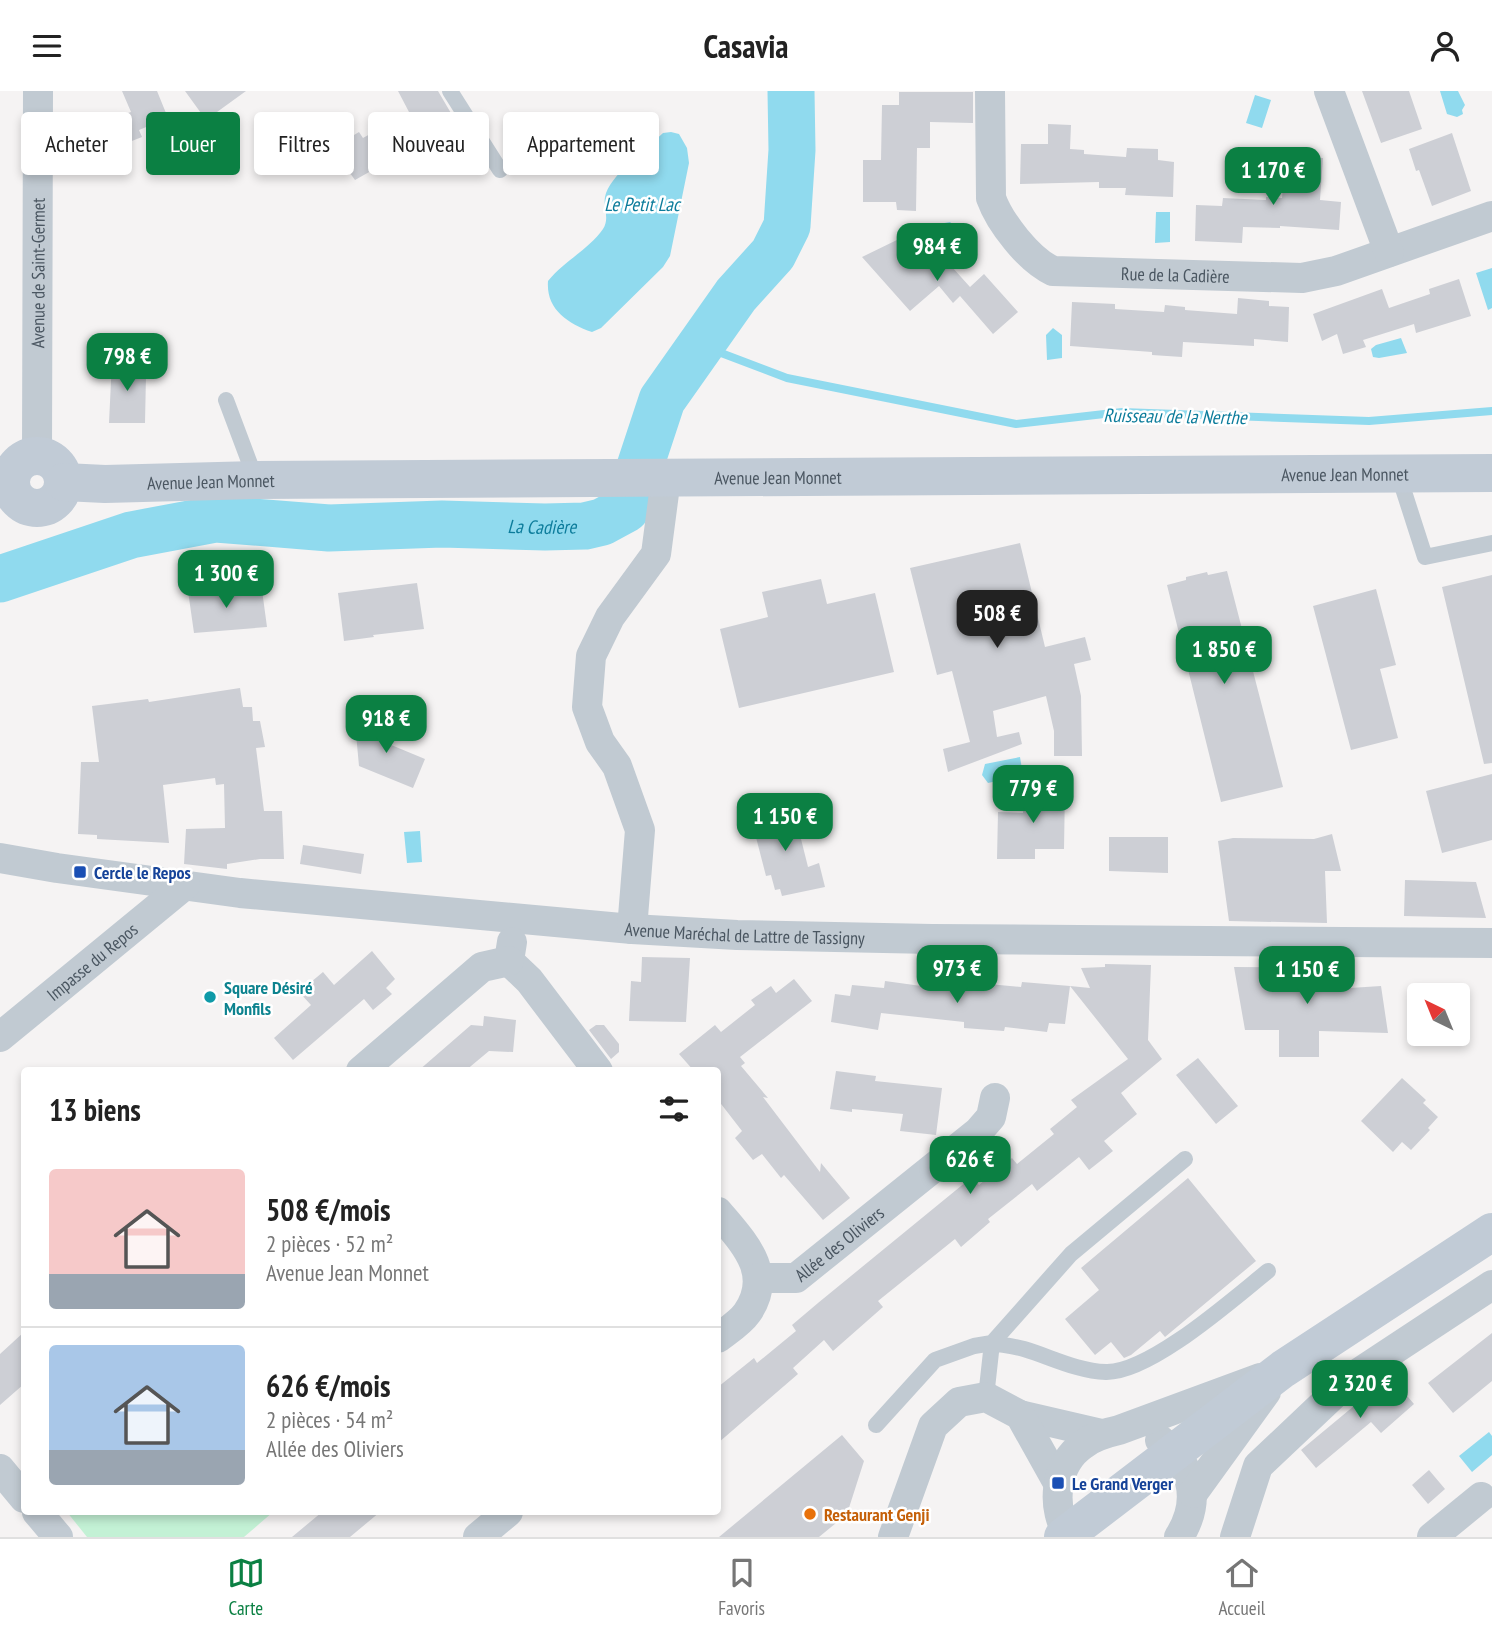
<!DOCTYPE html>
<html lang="fr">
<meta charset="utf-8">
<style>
body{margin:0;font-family:"PT Sans Narrow",sans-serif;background:#f2f2f2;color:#222;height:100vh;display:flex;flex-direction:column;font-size:26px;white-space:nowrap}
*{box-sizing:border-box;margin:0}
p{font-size:23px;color:#767676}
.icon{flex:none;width:38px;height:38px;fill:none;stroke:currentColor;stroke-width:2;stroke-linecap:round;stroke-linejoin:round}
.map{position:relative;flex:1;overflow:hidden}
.details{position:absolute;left:21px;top:976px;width:700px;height:448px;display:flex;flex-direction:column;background:#fff;border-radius:7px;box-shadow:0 4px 10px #0003}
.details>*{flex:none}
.top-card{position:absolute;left:21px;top:21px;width:700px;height:63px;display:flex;gap:14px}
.needle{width:46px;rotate:317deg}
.buttons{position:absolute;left:1407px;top:892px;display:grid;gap:14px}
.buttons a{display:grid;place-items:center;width:63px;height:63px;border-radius:7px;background:#fff;box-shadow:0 4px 10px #0003;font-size:35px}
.price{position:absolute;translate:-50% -60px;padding:0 16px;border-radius:14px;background:#0b8043;color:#fff;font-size:23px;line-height:46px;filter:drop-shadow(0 2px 4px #0008)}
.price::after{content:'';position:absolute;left:50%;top:42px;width:21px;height:16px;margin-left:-10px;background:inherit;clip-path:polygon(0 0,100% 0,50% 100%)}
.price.current{background:#222;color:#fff}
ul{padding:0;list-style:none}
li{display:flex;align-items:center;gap:21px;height:175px;padding:0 28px}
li+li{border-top:2px solid #e0e0e0}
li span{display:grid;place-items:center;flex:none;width:196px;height:140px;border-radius:7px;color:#555}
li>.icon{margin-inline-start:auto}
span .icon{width:84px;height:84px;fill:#fffc;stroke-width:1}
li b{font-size:30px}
h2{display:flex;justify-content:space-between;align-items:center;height:84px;padding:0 28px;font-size:30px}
.chip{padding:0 24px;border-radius:7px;background:#fff;box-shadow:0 4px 10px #0003;font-size:24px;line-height:63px}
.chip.current{background:#0b8043;color:#fff}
header{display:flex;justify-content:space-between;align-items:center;height:91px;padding:0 28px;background:#fff;font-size:32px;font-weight:700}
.dock{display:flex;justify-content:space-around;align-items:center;height:98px;border-top:2px solid #e0e0e0;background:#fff;font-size:19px;color:#767676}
.dock a{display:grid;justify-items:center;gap:4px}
.dock .current{color:#0b8043}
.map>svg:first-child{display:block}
.green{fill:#c3f1d5}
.water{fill:#90daee}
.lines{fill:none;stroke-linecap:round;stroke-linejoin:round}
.stream{stroke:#90daee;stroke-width:8}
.river{stroke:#90daee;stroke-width:47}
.building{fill:#cdcfd5}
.lane{stroke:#c1cad2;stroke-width:16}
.street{stroke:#c1cad2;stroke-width:30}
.secondary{stroke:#c1cbd6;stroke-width:38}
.transit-dot{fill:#1a4fb4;stroke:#fff;stroke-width:2.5}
.culture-dot{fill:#0f9aa8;stroke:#fff;stroke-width:2.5}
.food-dot{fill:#e8710a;stroke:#fff;stroke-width:2.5}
.labels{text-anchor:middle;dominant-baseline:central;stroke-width:5;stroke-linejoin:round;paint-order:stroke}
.street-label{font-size:18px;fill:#4a5661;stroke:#fff}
.transit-label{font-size:18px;font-weight:bold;fill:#164399;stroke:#fff;text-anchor:start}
.culture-label{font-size:18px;font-weight:bold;fill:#0d838f;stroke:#fff;text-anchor:start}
.food-label{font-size:18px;font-weight:bold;fill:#c56008;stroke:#fff;text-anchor:start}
.water-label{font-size:19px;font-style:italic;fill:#0c7c9b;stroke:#fff}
</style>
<header><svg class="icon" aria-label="menu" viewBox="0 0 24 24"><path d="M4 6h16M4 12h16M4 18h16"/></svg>Casavia<svg class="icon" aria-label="person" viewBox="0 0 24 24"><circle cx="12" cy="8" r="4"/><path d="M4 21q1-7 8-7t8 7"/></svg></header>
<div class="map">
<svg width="1492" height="1446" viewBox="0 0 1492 1446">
<rect width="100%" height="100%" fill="#f5f3f3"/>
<path class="green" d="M 67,1421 L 273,1421 L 244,1446 L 87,1446 Z"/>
<path class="water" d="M 1440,0 L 1458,0 L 1465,14 L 1462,19 L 1463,23 L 1457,26 L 1447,23 Z
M 1255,4 L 1271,9 L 1262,37 L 1246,32 Z
M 671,41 L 679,43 L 687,57 L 689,72 L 670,165 L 663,176 L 601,237 L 592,241 C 567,232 546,218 548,190 C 564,170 588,159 603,138 C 610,127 603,117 605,106 C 609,85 647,57 663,42 Z
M 1156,121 L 1170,121 L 1170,151 L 1155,152 Z
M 950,131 L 956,136 L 932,157 L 927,157 L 915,146 L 939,133 Z
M 1492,177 L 1492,217 L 1488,219 L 1476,182 Z
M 1053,237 L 1062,244 L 1062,267 L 1047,269 L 1046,244 Z
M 1401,247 L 1407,262 L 1379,267 L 1373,266 L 1371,258 L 1376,254 Z
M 1020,666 L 1023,684 L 988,692 L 982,684 L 985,673 Z
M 420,740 L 422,771 L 407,772 L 404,741 Z
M 1489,1341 L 1492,1345 L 1492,1364 L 1472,1381 L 1459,1365 Z"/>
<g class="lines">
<path class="stream" d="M 700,254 L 787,287 L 1016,333 L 1122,321 L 1369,330 L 1492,320"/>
<path class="river" id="s1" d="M 0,488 L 131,444 L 216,428 L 329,437 L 442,433 L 545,436 L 585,435 L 602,431 L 626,418 L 662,309 L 736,204 L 773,163 L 787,135 L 792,59 L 791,0"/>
</g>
<path class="building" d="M 122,0 L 157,0 L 168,27 L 139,39 L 142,46 L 81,70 L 73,48 L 100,37 L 98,33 L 131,21 Z
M 185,0 L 246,0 L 206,29 Z
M 398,0 L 438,0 L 455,29 L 431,43 L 433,45 L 355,89 L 342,71 L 348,68 L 339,53 L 359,41 L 363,47 L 409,21 Z
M 1362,0 L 1409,0 L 1422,38 L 1381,52 Z
M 899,1 L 973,1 L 973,32 L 930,31 L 930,57 L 917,57 L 916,120 L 897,119 L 896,111 L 863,111 L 863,69 L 881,69 L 882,14 L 899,14 Z
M 1048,33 L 1071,34 L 1070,58 L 1084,59 L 1084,63 L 1126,66 L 1127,57 L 1158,58 L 1158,69 L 1174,71 L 1173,106 L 1125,104 L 1126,97 L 1099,97 L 1099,91 L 1020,93 L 1021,53 L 1048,53 Z
M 1452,42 L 1471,100 L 1432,115 L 1419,79 L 1416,80 L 1409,58 Z
M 1286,65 L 1323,67 L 1320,109 L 1341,111 L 1339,139 L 1280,135 L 1280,137 L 1243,136 L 1242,152 L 1195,150 L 1196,114 L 1222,115 L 1223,107 L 1266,109 L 1266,106 L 1282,107 Z
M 901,147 L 918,166 L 918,172 L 935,157 L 970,196 L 984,183 L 1018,221 L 993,243 L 960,205 L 953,212 L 939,195 L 910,220 L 862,166 Z
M 1459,188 L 1471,225 L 1416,242 L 1414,233 L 1363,249 L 1366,256 L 1343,263 L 1337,243 L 1322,250 L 1313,223 L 1382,198 L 1389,217 L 1430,203 L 1429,198 Z
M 1238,207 L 1269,210 L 1269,215 L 1289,216 L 1288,251 L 1254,248 L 1254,255 L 1183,251 L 1182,266 L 1152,264 L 1152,261 L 1070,255 L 1072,211 L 1115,213 L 1115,218 L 1164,221 L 1165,214 L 1185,216 L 1185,219 L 1237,223 Z
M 112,269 L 139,269 L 139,284 L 146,284 L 145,332 L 109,332 Z
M 1020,452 L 1045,556 L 1085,546 L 1091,569 L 1074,573 L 1081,605 L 1082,665 L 1054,665 L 1054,640 L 1046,605 L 993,620 L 997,646 L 1019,641 L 1022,653 L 948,681 L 943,658 L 970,651 L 952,580 L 937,584 L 910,477 Z
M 1227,480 L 1283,696 L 1221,711 L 1167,494 L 1186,489 L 1186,486 L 1207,481 L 1208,484 Z
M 1492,484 L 1492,672 L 1484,673 L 1442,496 Z
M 821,488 L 827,513 L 875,502 L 894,581 L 739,617 L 720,538 L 768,526 L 762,501 Z
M 417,492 L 424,538 L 373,544 L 374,546 L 344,550 L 338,502 Z
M 233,494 L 234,503 L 262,499 L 267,536 L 194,542 L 188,500 Z
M 1376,498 L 1396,574 L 1380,578 L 1398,647 L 1351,659 L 1313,515 Z
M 240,597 L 243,616 L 252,616 L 253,630 L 260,630 L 265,656 L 256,657 L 264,720 L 282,720 L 284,768 L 260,768 L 227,773 L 227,778 L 184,773 L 186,738 L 225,737 L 224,693 L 216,694 L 215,687 L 163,694 L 169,752 L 97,748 L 97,744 L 78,743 L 81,671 L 99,671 L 92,615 L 148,608 L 149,611 Z
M 381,629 L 384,651 L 425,668 L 413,697 L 359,675 L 355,632 Z
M 1492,683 L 1492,749 L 1442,762 L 1426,700 Z
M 1065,697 L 1064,758 L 1035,758 L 1035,768 L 997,768 L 998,721 L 1023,722 L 1023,699 Z
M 793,716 L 808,776 L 819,772 L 825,796 L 782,805 L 780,798 L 775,799 L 771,784 L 766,785 L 751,727 Z
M 1332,743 L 1341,780 L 1325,780 L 1327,832 L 1229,830 L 1218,750 L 1233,747 L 1314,748 Z
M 1109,746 L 1168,746 L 1168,782 L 1109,780 Z
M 303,754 L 364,763 L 361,783 L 300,773 Z
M 1405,789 L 1476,791 L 1486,827 L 1404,825 Z
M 372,860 L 395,888 L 386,897 L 392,903 L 373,919 L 364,908 L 293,969 L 274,947 L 311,914 L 299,901 L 323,881 L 334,894 Z
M 642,866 L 690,867 L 686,931 L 629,930 L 631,890 L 641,891 Z
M 1105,873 L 1151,874 L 1148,949 L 1162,968 L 1121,1002 L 1137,1023 L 1104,1050 L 1113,1060 L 1089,1079 L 1079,1066 L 1037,1100 L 1032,1093 L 988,1128 L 990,1131 L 961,1156 L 955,1148 L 878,1210 L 883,1216 L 833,1260 L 824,1249 L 793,1277 L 798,1283 L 718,1352 L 718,1296 L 754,1267 L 757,1272 L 796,1240 L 792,1234 L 818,1212 L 972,1086 L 979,1094 L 1012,1067 L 1017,1073 L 1054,1043 L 1050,1038 L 1077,1016 L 1071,1009 L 1128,968 L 1070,895 L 1090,897 L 1081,877 L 1105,876 Z
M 1234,876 L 1347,877 L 1350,897 L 1381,895 L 1388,942 L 1319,940 L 1319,966 L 1279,966 L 1279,939 L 1245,939 Z
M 794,888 L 812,910 L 740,966 L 745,972 L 741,975 L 768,1007 L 763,1006 L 820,1081 L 821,1072 L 850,1107 L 823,1129 L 784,1084 L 781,1087 L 762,1063 L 753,1069 L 735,1047 L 742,1040 L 718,1009 L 718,980 L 694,980 L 679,963 L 715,934 L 721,941 L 755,914 L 751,909 L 771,895 L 776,902 Z
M 885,890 L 943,898 L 944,893 L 967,895 L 967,891 L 1021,896 L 1022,891 L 1070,895 L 1065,933 L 1049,932 L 1047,941 L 1005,936 L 1004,940 L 964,937 L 964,931 L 881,922 L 878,939 L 831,931 L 835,903 L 850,905 L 852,894 L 884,897 Z
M 484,925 L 516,929 L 513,961 L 489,960 L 465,980 L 418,980 L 471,934 L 483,935 Z
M 596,934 L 604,934 L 619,953 L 619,961 L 611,968 L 589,939 Z
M 1198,967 L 1238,1015 L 1216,1033 L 1176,984 Z
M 836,980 L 876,985 L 875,990 L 942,997 L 936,1044 L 900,1040 L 903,1023 L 852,1018 L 852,1021 L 830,1018 Z
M 1402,987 L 1426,1009 L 1423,1012 L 1438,1026 L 1428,1037 L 1430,1039 L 1411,1059 L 1402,1051 L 1393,1061 L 1361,1030 Z
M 1188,1087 L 1256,1170 L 1165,1246 L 1160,1240 L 1131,1264 L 1124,1267 L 1111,1251 L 1095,1264 L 1065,1228 L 1099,1199 L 1081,1177 Z
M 24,1241 L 24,1293 L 0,1314 L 0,1263 Z
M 1492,1242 L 1492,1290 L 1453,1322 L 1428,1292 Z
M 1390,1285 L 1414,1313 L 1381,1342 L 1371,1331 L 1316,1377 L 1301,1359 Z
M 842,1344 L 864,1370 L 847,1423 L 819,1446 L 719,1446 Z
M 1429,1379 L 1445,1398 L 1428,1413 L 1412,1394 Z
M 322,1421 L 380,1421 L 350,1446 L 292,1446 Z"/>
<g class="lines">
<path class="lane" d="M 450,0 L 500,79
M 226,309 L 256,389
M 1398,382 L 1425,466 L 1492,452
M 992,1252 C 1002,1254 1013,1255 1024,1258 C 1051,1266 1077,1280 1106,1281 C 1150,1282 1233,1208 1268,1180
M 992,1252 L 1071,1163 L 1185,1068
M 876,1334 L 935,1269 L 974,1255 L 992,1252 L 986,1306"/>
<g class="street">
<path id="s2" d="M 990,0 L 991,107 C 1000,132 1029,169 1053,180 L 1302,187 L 1336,180 L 1492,125"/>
<path d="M 1329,0 L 1389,161"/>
<path id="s3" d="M 37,364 L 38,0"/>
<path id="s4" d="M 0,767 L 57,777 L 240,802 L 632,838 L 737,844 L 932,848 L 1492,852"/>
<path d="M 632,838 L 640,739 L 617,675 L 600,651 L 587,616 L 591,565 L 610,526 L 656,463 L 666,387"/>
<path d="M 512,851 L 509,870 L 529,889 L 598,980"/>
<path id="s5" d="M 0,946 L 185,794"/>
<path d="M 361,980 L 482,876 L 509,870"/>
<path d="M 718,1121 C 743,1151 775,1182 747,1222 C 740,1232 727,1240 718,1247"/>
<path id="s6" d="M 758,1187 L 796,1187 L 978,1041 L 991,1026 L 995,1007"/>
<path d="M 1020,1324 L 1102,1343"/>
<path d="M 1160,1349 C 1193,1375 1202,1409 1179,1446"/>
<path d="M 0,1378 L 24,1407"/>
<path d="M 1193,1402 L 1266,1301"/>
<path d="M 37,1421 L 58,1446"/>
<path d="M 478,1446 L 508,1421"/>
<path d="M 893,1446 L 933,1335 L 959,1311 L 986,1306 L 1020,1324 L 1058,1392"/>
<path d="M 1070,1446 C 1050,1418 1054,1373 1084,1353 C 1095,1345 1106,1342 1119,1339 L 1260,1287"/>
<path d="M 1235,1446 L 1258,1375 L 1351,1287 L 1492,1194"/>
<path d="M 1432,1446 L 1481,1406"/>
</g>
<g class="secondary">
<circle cx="37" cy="391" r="26"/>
<path id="s7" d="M 64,391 L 105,393 L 256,389 L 1492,382"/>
<path d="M 1063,1446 L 1283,1278 L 1492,1141"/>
</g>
</g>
<g class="transit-dot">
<rect x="73" y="774" width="14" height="14" rx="3.5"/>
<rect x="1051" y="1385" width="14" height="14" rx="3.5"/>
</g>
<circle class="culture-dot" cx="210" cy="906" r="7"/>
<circle class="food-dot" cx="810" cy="1423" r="7"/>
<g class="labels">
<g class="street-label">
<text stroke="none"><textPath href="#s3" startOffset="182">Avenue de Saint-Germet</textPath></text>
<text stroke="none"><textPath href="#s2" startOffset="327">Rue de la Cadière</textPath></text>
<text stroke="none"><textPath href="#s7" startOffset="1281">Avenue Jean Monnet</textPath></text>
<text stroke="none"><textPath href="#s7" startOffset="714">Avenue Jean Monnet</textPath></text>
<text stroke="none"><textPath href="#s7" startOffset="147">Avenue Jean Monnet</textPath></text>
<text stroke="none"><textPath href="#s4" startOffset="749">Avenue Maréchal de Lattre de Tassigny</textPath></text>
<text stroke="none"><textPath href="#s5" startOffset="119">Impasse du Repos</textPath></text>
<text stroke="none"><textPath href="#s6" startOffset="93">Allée des Oliviers</textPath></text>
</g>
<g class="transit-label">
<text x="94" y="781">Cercle le Repos</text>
<text x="1072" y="1392">Le Grand Verger</text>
</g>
<g class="culture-label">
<text x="224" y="896">Square Désiré<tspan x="224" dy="21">Monfils</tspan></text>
</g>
<g class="food-label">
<text x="824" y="1423">Restaurant Genji</text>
</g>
<g class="water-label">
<text x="642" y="113">Le Petit Lac</text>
<text transform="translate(1175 325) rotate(1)">Ruisseau de la Nerthe</text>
<text stroke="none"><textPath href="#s1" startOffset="551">La Cadière</textPath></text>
</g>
</g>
</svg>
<div class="buttons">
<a><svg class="needle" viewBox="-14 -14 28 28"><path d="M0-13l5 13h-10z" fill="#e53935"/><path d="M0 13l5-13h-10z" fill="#767676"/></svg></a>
</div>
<b class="price" style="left:1273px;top:116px">1 170 €</b>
<b class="price" style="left:937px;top:192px">984 €</b>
<b class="price" style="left:127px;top:302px">798 €</b>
<b class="price" style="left:226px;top:519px">1 300 €</b>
<b class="price current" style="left:997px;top:559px">508 €</b>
<b class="price" style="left:1224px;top:595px">1 850 €</b>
<b class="price" style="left:386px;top:664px">918 €</b>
<b class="price" style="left:1033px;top:734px">779 €</b>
<b class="price" style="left:785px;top:762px">1 150 €</b>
<b class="price" style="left:957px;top:914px">973 €</b>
<b class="price" style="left:1307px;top:915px">1 150 €</b>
<b class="price" style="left:970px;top:1105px">626 €</b>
<b class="price" style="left:1360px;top:1329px">2 320 €</b>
<div class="top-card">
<a class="chip">Acheter</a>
<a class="chip current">Louer</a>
<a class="chip">Filtres</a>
<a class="chip">Nouveau</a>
<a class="chip">Appartement</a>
</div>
<section class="details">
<h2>13 biens<svg class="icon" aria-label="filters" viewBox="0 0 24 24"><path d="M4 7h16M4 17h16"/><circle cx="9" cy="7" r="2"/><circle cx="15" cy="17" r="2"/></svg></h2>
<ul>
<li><span style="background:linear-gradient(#f6c9c9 75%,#9aa5b1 0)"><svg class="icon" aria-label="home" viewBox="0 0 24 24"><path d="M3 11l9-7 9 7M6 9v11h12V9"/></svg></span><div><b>508 €/mois</b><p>2 pièces · 52 m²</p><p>Avenue Jean Monnet</p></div></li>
<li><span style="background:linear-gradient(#a9c7e8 75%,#9aa5b1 0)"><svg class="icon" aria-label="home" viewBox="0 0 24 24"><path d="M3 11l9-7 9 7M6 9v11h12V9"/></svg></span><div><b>626 €/mois</b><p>2 pièces · 54 m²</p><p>Allée des Oliviers</p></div></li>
</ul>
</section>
</div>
<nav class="dock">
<a class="current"><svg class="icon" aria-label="map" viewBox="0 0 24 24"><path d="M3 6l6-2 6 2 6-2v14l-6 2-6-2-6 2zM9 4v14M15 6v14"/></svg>Carte</a>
<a><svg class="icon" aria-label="saved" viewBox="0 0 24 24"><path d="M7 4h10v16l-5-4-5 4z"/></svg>Favoris</a>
<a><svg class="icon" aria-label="home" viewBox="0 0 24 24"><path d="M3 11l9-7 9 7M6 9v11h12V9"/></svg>Accueil</a>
</nav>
